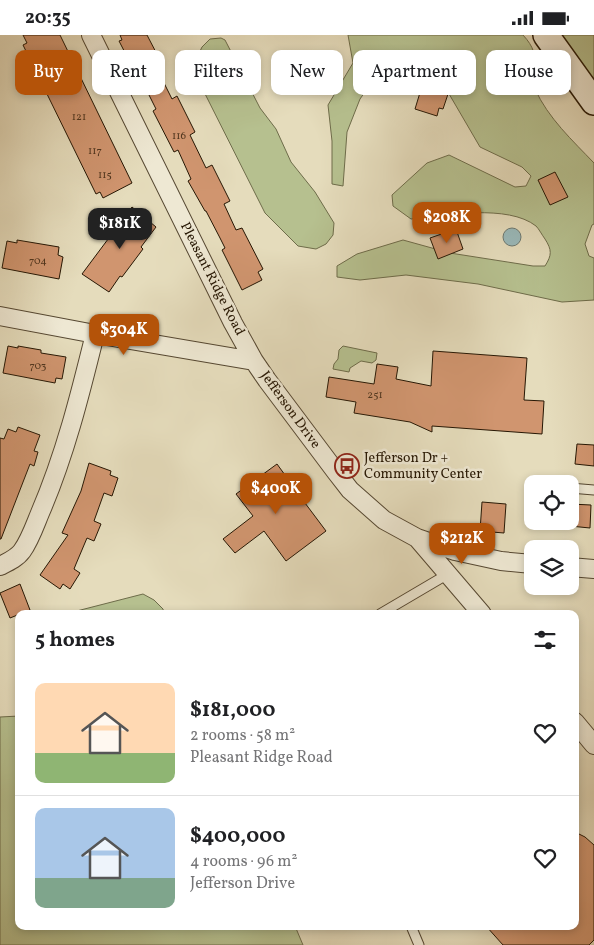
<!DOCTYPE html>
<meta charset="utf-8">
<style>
body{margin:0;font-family:Vollkorn,serif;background:#f6f6f6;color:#202124;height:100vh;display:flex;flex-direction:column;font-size:19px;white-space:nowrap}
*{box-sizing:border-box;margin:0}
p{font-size:16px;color:#757577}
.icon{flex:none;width:28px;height:28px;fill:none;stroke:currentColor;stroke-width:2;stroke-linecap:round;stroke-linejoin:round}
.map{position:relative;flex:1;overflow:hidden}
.side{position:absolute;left:15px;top:575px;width:564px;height:320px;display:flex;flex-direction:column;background:#fff;border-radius:10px;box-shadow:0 2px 8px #0003}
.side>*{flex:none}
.guide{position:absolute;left:15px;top:15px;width:565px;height:45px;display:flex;gap:10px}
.fabs{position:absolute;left:524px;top:440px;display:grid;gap:10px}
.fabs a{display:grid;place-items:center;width:55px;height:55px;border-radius:10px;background:#fff;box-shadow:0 2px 8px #0003;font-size:25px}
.price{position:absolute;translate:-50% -42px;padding:0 11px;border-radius:10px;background:#b45309;color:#fff;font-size:16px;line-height:32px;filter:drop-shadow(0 1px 2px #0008)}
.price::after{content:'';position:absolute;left:50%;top:30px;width:15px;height:11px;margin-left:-8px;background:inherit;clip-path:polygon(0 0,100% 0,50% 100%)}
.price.on{background:#222;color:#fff}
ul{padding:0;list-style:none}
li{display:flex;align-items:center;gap:15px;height:125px;padding:0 20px}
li+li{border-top:1px solid #e0e0e0}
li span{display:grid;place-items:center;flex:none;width:140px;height:100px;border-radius:10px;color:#555}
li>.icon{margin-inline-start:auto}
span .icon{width:60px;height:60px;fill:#fffc;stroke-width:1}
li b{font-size:21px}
h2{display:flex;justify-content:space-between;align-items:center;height:60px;padding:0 20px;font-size:21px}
.pill{padding:0 18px;border-radius:10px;background:#fff;box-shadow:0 2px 8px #0003;font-size:18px;line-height:45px}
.pill.on{background:#b45309;color:#fff}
.status{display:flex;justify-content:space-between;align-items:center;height:35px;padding:0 25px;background:#fff;direction:ltr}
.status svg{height:14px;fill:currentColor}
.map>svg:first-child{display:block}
.green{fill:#b6c08f;stroke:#6e6c4a}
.water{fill:#99b9ba;stroke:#6b7871}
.building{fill:#d0956f;stroke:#261704}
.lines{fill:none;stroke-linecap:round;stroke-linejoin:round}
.lane-casing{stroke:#564832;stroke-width:11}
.street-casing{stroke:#564832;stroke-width:20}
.secondary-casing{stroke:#261704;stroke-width:28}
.lane{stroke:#eee8d3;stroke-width:9}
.street{stroke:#eee8d3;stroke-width:18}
.secondary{stroke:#eee8d3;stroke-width:25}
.labels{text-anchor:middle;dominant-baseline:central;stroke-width:5;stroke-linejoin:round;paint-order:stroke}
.number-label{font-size:11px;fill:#50361f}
.street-label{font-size:14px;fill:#261704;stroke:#eee8d3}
.poi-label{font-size:14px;fill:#261704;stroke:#eee8d3;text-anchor:start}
</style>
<div class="status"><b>20:35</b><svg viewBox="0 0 49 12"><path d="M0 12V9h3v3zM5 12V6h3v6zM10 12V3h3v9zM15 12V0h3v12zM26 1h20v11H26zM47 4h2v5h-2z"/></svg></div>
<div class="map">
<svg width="594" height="910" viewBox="0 0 594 910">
<rect width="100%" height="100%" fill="#e5dcbc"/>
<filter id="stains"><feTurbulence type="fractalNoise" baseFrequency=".004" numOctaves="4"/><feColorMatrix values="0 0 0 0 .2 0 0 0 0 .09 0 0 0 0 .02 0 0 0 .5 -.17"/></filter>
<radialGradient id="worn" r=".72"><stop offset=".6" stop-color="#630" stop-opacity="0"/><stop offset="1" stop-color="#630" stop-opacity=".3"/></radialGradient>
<path class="green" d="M 348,0 L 523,0 C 546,25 525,31 535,54 C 548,83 573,106 594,128 L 594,189 L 592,190 L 585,209 L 589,221 L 594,223 L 594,265 L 562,267 L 478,249 L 406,240 L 360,245 L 337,242 L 337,231 L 357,219 L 403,205 L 450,218 L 533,231 L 545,231 C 552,220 552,215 545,204 C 542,200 539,194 536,191 C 508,169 445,180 411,184 L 393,171 L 392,160 L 427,128 L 449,120 L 515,152 L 526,151 L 531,141 L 522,132 L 480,112 L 445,52 L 426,35 L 416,30 L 397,44 L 374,44 L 360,64 L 347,97 L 343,151 L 332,149 L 332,106 L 328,70 L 353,28 Z
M 550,0 L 594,0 L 594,62 Z
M 221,3 L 225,5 L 260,73 L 276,94 L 291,127 L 315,157 L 334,188 L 333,200 L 326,209 L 316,214 L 298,211 L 265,178 L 192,33 L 202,12 L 210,4 Z
M 343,311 L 377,318 L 376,325 L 372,328 L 361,326 L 350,333 L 349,337 L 333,334 L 334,329 L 338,324 L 339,315 Z
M 143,559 L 154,565 L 163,574 L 164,579 L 65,579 Z
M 19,681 L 19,891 L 295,891 L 303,910 L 0,910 L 0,682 Z"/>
<path class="water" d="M503 202a9 9 0 1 1 18 0a9 9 0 1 1-18 0Z"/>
<path class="building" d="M 23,0 L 60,0 L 132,148 L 103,163 L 100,157 L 96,159 L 23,10 L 27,8 Z
M 120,0 L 147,0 L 161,27 L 156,30 L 159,38 L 172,64 L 177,61 L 195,97 L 190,100 L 206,133 L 212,130 L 230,166 L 224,169 L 236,195 L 242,193 L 263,234 L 258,237 L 262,245 L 242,255 L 222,215 L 225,213 L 220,203 L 206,176 L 205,176 L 188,146 L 191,144 L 178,115 L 174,117 L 153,76 L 156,74 L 137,36 L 135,37 L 119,6 L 122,5 Z
M 422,51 L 448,59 L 443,74 L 439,73 L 437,81 L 415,74 Z
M 555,137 L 568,162 L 550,170 L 538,145 Z
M 132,172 L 156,192 L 141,212 L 143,214 L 122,242 L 120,241 L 109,257 L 82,239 Z
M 456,194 L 463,214 L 438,224 L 430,203 Z
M 17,205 L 59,212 L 58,220 L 63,222 L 59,244 L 2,233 L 7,206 L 17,208 Z
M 8,311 L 18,313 L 18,311 L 41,315 L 41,318 L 66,322 L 62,344 L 56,343 L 55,348 L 3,338 Z
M 433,316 L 527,323 L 524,365 L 544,366 L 542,399 L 432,391 L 432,397 L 410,387 L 354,378 L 356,367 L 326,362 L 329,342 L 374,349 L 377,329 L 398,332 L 396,344 L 431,351 Z
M 18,392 L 40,400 L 34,416 L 38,417 L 34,431 L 30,429 L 1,504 L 0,504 L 0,403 L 4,404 L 8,394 L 16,397 Z
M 577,409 L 594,410 L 594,431 L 575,429 Z
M 89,428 L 111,436 L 110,440 L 118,443 L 112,461 L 104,458 L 94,486 L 101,489 L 94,506 L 87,503 L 76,529 L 74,534 L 80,538 L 70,554 L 63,549 L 60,554 L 40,540 L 68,500 L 62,498 L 81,456 Z
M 277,429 L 298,458 L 302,454 L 310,465 L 305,468 L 326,496 L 286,526 L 264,496 L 235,518 L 223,504 L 253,481 L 236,459 Z
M 482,467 L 506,469 L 504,498 L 480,496 Z
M 570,469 L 591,470 L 590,493 L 570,491 Z
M 20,549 L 30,575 L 10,583 L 0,558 Z
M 575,797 L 585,802 L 594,810 L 594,905 L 589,910 L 503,910 L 486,891 L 575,891 Z"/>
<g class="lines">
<defs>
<path id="lane" d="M 570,453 L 594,455
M 380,579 L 448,539
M 411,891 L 419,910"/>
<path id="street" d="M 91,0 L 233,288 L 254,326 L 267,345 L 336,437 L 350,455 L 384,485 L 417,503 L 455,516 L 501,526 L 532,529
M 0,281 L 95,299 L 254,326
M 417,503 L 482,579
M 0,531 C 8,527 17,523 22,516 C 30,505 35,490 40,478 C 65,420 80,360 95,299
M 570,532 L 594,534
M 575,687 L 594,710"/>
<path id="secondary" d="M 546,0 L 594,67"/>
</defs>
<use href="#lane" class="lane-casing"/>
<use href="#street" class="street-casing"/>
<use href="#secondary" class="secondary-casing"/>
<use href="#lane" class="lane"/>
<use href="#street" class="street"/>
<use href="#secondary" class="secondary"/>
</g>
<defs>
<symbol id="bus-ring" viewBox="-11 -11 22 22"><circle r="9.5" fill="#eee8d3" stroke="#8f2418" stroke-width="1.5"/><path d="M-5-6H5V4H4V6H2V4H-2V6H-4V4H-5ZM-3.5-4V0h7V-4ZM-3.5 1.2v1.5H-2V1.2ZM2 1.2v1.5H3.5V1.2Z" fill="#8f2418"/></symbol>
</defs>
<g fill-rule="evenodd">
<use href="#bus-ring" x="333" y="417" width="28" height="28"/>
</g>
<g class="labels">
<g class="number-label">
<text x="79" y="82">121</text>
<text x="179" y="101">116</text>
<text x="95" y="116">117</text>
<text x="105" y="140">115</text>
<text x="38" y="226">704</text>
<text x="38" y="331">703</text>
<text x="375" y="360">251</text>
</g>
<g class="street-label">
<text transform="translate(212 244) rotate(63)">Pleasant Ridge Road</text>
<text transform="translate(290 375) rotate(54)">Jefferson Drive</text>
</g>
<g class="poi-label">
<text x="364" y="423">Jefferson Dr +<tspan x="364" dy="16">Community Center</tspan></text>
</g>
</g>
<rect width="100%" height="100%" filter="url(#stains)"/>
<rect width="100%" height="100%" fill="url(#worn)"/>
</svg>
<div class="fabs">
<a><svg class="icon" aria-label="locate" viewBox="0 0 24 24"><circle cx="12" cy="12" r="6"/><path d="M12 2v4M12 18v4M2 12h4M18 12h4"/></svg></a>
<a><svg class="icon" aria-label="layers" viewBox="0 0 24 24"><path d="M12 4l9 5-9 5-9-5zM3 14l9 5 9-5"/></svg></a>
</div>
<b class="price" style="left:447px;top:209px">$208K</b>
<b class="price on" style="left:120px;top:215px">$181K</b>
<b class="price" style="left:124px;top:321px">$304K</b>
<b class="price" style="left:276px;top:480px">$400K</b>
<b class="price" style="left:462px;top:530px">$212K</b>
<div class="guide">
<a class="pill on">Buy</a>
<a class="pill">Rent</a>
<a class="pill">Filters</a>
<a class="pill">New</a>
<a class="pill">Apartment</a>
<a class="pill">House</a>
</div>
<section class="side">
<h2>5 homes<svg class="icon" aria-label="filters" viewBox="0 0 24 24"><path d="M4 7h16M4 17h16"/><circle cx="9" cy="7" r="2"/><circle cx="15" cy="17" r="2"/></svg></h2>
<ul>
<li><span style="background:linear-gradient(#ffd9b3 70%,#8fb573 0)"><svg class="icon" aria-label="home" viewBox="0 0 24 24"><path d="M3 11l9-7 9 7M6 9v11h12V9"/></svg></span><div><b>$181,000</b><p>2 rooms · 58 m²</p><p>Pleasant Ridge Road</p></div><svg class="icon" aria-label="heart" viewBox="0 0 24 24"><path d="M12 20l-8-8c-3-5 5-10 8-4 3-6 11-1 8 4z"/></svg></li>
<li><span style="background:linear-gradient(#a9c7e8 70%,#7fa58c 0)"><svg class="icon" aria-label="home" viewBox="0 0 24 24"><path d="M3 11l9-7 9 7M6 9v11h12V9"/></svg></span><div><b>$400,000</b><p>4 rooms · 96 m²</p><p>Jefferson Drive</p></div><svg class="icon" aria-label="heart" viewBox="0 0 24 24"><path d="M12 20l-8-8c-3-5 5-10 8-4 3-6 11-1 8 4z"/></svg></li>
</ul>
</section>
</div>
